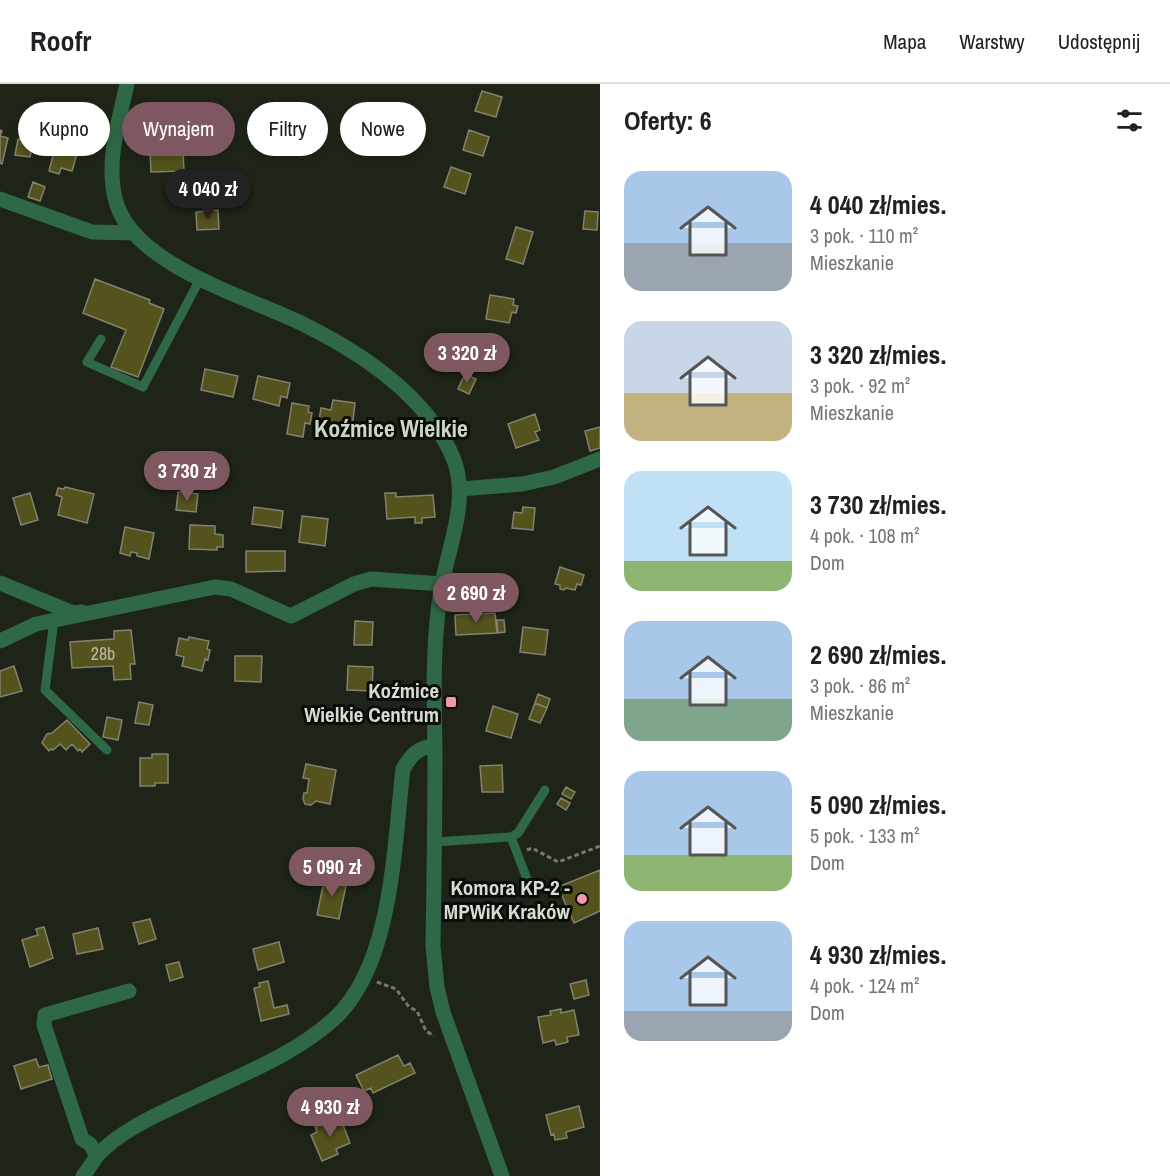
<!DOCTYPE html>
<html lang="pl">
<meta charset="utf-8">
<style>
body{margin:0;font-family:"Archivo Narrow",sans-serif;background:#f6f6f6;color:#202124;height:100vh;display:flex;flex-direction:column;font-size:22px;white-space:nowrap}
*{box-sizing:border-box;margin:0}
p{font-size:20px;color:#757577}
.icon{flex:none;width:33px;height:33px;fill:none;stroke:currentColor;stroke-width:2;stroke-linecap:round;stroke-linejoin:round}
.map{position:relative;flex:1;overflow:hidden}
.side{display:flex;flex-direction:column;background:#fff;width:570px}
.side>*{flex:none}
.hud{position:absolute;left:18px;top:18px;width:492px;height:54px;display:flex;gap:12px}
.price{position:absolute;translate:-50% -51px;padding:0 14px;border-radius:21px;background:#7f5760;color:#fff;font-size:20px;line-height:39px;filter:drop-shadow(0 2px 3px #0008)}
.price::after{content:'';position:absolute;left:50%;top:36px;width:18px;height:14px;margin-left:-9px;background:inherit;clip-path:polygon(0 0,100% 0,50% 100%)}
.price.current{background:#222;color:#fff}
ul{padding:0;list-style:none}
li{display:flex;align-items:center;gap:18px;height:150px;padding:0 24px}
li span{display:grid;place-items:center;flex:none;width:168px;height:120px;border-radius:18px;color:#555}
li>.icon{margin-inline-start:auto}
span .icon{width:72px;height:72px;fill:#fffc;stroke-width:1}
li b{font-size:26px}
h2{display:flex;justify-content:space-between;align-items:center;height:72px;padding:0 24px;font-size:26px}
.chip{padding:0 21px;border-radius:27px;background:#fff;box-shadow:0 3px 9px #0003;font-size:21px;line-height:54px}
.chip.current{background:#7f5760;color:#fff}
header{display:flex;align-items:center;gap:36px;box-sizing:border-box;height:84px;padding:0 30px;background:#fff;border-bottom:2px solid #e0e0e0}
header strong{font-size:28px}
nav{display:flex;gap:33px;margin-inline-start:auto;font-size:21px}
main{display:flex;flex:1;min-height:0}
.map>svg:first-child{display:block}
.building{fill:#55531d;stroke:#838270;stroke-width:1.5}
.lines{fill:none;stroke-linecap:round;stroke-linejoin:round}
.path{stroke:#757b70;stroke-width:3;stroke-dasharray:4.5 3;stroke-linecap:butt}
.service{stroke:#2f6846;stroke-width:9}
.minor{stroke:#2f6846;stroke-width:15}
.tertiary{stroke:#2f6846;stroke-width:15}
.poi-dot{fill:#f39aaa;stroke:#0a0d07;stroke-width:2}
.labels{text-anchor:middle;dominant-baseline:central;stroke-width:6;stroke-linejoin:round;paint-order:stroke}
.number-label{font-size:18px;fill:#b6baa6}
.poi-label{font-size:21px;font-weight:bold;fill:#d7dcd3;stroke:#0a0d07;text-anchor:end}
.quarter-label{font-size:24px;font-weight:bold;fill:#ccd6c4;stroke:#0a0d07}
</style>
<header>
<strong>Roofr</strong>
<nav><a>Mapa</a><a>Warstwy</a><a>Udostępnij</a></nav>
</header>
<main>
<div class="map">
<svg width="600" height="1092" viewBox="0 0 600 1092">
<rect width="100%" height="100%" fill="#1e2518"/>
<path class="building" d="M 482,7 L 502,13 L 496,33 L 475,27 Z
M 0,46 L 2,47 L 0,52 L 8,54 L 2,80 L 0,79 Z
M 469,46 L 489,53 L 483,72 L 463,66 Z
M 18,55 L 33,58 L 30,73 L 15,71 Z
M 56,60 L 78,66 L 72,87 L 61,84 L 59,90 L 49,87 Z
M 183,66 L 184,87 L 151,88 L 150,67 Z
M 451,83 L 471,90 L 465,110 L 444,103 Z
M 33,98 L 45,103 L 40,117 L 28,113 Z
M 218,126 L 219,145 L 197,146 L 196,128 Z
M 585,127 L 598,128 L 597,146 L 583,145 Z
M 516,143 L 533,148 L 523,180 L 506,175 Z
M 95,195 L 150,216 L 149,219 L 164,225 L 138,293 L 111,283 L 126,246 L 83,229 Z
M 490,211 L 514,215 L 513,221 L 518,222 L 516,229 L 512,228 L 509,239 L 486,235 Z
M 205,285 L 238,292 L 233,313 L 201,306 Z
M 465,290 L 476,295 L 469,310 L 458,305 Z
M 258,292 L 290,299 L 287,314 L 281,312 L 279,322 L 253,315 Z
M 333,316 L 355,319 L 351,354 L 317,349 L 321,324 L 331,326 Z
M 292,319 L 309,322 L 308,328 L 312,329 L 310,340 L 305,339 L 303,353 L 287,350 Z
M 535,330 L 540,346 L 535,348 L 539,356 L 516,364 L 508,340 Z
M 600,343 L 600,364 L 590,367 L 585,347 Z
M 65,403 L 94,410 L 87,439 L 58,431 L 62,413 L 56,411 L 58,404 L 64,405 Z
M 178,408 L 198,410 L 196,428 L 176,426 Z
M 30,409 L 38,436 L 21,441 L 13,414 Z
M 385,409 L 396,409 L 396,413 L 433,411 L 435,433 L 422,434 L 422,439 L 415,439 L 415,433 L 387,435 Z
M 254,423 L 283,427 L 281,444 L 252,440 Z
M 523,423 L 535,424 L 533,446 L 512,444 L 514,428 L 522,429 Z
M 302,432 L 328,435 L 325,462 L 299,458 Z
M 190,441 L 215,442 L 215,450 L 223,451 L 223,463 L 217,463 L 217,466 L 189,465 Z
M 125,443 L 154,449 L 149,475 L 137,472 L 137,469 L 131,468 L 130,472 L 120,469 Z
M 246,467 L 285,467 L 285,487 L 246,488 Z
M 560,483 L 584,491 L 581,501 L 577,500 L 575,506 L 566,504 L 564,506 L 560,505 L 560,501 L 555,500 Z
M 495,529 L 497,549 L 456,551 L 455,531 Z
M 497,536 L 504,536 L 505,548 L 498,549 Z
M 355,537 L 373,538 L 372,561 L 354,561 Z
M 523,543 L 548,546 L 545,571 L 520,568 Z
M 131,546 L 135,580 L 130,580 L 131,595 L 114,596 L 113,582 L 72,584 L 70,558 L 114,555 L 114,547 Z
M 189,553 L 209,557 L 207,565 L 210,566 L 208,576 L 205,575 L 202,587 L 182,582 L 184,573 L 176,571 L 179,554 L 188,556 Z
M 235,572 L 262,572 L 261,598 L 235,597 Z
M 14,582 L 22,607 L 0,613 L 0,587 Z
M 348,582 L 373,583 L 372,607 L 347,606 Z
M 538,610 L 550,615 L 547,624 L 535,619 Z
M 139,618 L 153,621 L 149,641 L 135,639 Z
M 535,619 L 547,624 L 540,639 L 529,635 Z
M 493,622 L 518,630 L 511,654 L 486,647 Z
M 107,633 L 122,636 L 118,656 L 103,653 Z
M 67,636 L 90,660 L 82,668 L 80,665 L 78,667 L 72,660 L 66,666 L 60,660 L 53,666 L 51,665 L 49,667 L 42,659 L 47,650 L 52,649 Z
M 152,670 L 168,670 L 168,699 L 155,699 L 155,702 L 140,702 L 140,674 L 152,674 Z
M 306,680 L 336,686 L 330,720 L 316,717 L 311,721 L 305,720 L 303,715 L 304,709 L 307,709 L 309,695 L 303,694 Z
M 502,681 L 503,708 L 482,708 L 480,682 Z
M 566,703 L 575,708 L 571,715 L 562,710 Z
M 561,714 L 570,719 L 566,726 L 557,720 Z
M 600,786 L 600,827 L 574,839 L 558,803 Z
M 325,792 L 347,797 L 339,835 L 317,831 Z
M 150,835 L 156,855 L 139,860 L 133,839 Z
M 44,843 L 53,874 L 30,883 L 22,856 L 38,851 L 36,845 Z
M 98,844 L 103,865 L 77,870 L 73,850 Z
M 279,858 L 284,878 L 258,886 L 253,865 Z
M 179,878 L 183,893 L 170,897 L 166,881 Z
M 586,896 L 589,911 L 574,915 L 570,900 Z
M 268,897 L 274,924 L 287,921 L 289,930 L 261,937 L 254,904 L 260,903 L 259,899 Z
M 561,925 L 561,929 L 574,926 L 579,951 L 567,953 L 568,958 L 556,961 L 555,956 L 543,959 L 538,933 L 551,931 L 550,927 Z
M 398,971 L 404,982 L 410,979 L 415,989 L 373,1009 L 371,1004 L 364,1007 L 356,991 Z
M 36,975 L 39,983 L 48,981 L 52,995 L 21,1005 L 14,982 Z
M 579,1022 L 584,1043 L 566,1048 L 567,1054 L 555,1056 L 554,1050 L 551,1051 L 546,1031 Z
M 340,1033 L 350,1059 L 336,1065 L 338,1070 L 322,1077 L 311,1051 L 317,1048 L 315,1043 Z"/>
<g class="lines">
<path class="path" d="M 527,766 L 532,764 L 558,778 L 600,762
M 377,898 L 396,905 L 409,923 L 417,927 L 426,947 L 434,952"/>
<path class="service" d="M 101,255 L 87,278 L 143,303 L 200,195
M 54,536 L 45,606 L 107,666
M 511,753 L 530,803
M 435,758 L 511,753 L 518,749 L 545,706"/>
<path class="minor" d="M 0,115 L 92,148 L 134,149
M 460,405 L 522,400 L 554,393 L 600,375
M 0,499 L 73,529 L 82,528
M 0,557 L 36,540 L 215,503 L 231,505 L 291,532 L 354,500 L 371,495 L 442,500
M 97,1072 L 90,1060 L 82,1055 L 44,941 L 45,931 L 129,907"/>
<path class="tertiary" d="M 127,0 C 119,37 106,76 115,114 C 130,182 250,213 305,241 C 363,270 429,314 454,376 C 469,416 449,461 442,500 C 432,555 434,612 435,668 C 435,733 434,797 433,862 L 437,903 L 443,928 L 502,1092
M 83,1092 C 88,1086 92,1079 96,1073 C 119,1046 165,1027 197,1012 C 243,990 296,970 335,934 C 393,880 394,760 403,685 C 411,671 418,663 435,662"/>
</g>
<g class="poi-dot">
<rect x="445" y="612" width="12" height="12" rx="3"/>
<circle cx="582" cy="815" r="6"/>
</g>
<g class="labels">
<g class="number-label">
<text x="103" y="569">28b</text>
</g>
<g class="poi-label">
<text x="439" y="606">Koźmice<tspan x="439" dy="24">Wielkie Centrum</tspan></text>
<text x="570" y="803">Komora KP-2 -<tspan x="570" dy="24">MPWiK Kraków</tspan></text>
</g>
<g class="quarter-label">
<text x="391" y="344">Koźmice Wielkie</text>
</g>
</g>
</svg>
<b class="price current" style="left:208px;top:136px">4 040 zł</b>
<b class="price" style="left:467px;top:300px">3 320 zł</b>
<b class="price" style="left:187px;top:418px">3 730 zł</b>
<b class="price" style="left:476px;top:540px">2 690 zł</b>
<b class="price" style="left:332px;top:814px">5 090 zł</b>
<b class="price" style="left:330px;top:1054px">4 930 zł</b>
<div class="hud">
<a class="chip">Kupno</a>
<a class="chip current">Wynajem</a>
<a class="chip">Filtry</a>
<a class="chip">Nowe</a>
</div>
</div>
<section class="side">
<h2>Oferty: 6<svg class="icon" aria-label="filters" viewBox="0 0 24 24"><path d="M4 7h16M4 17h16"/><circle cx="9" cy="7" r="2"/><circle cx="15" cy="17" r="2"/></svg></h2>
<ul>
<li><span style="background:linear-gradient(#a9c7e8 60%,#9aa5b1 0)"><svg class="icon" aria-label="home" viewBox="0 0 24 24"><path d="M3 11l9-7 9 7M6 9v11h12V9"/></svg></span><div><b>4 040 zł/mies.</b><p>3 pok. · 110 m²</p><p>Mieszkanie</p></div></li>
<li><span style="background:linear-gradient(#c9d6e8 60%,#c2b280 0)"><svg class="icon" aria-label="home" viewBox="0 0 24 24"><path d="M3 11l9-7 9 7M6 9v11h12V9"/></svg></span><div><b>3 320 zł/mies.</b><p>3 pok. · 92 m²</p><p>Mieszkanie</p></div></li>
<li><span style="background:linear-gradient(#bfe0f5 75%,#8fb573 0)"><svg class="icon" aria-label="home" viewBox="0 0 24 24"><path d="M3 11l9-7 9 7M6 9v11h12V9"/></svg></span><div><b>3 730 zł/mies.</b><p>4 pok. · 108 m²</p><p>Dom</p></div></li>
<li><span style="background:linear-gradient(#a9c7e8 65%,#7fa58c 0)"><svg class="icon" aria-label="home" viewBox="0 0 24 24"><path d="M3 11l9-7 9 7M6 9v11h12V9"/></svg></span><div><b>2 690 zł/mies.</b><p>3 pok. · 86 m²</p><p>Mieszkanie</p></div></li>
<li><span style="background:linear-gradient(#a9c7e8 70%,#8fb573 0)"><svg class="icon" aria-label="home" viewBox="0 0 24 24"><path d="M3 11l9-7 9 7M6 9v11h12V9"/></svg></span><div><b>5 090 zł/mies.</b><p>5 pok. · 133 m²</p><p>Dom</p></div></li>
<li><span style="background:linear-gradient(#a9c7e8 75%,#9aa5b1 0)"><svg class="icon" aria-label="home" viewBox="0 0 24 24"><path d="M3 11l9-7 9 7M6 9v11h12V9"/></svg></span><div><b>4 930 zł/mies.</b><p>4 pok. · 124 m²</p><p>Dom</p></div></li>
</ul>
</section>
</main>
